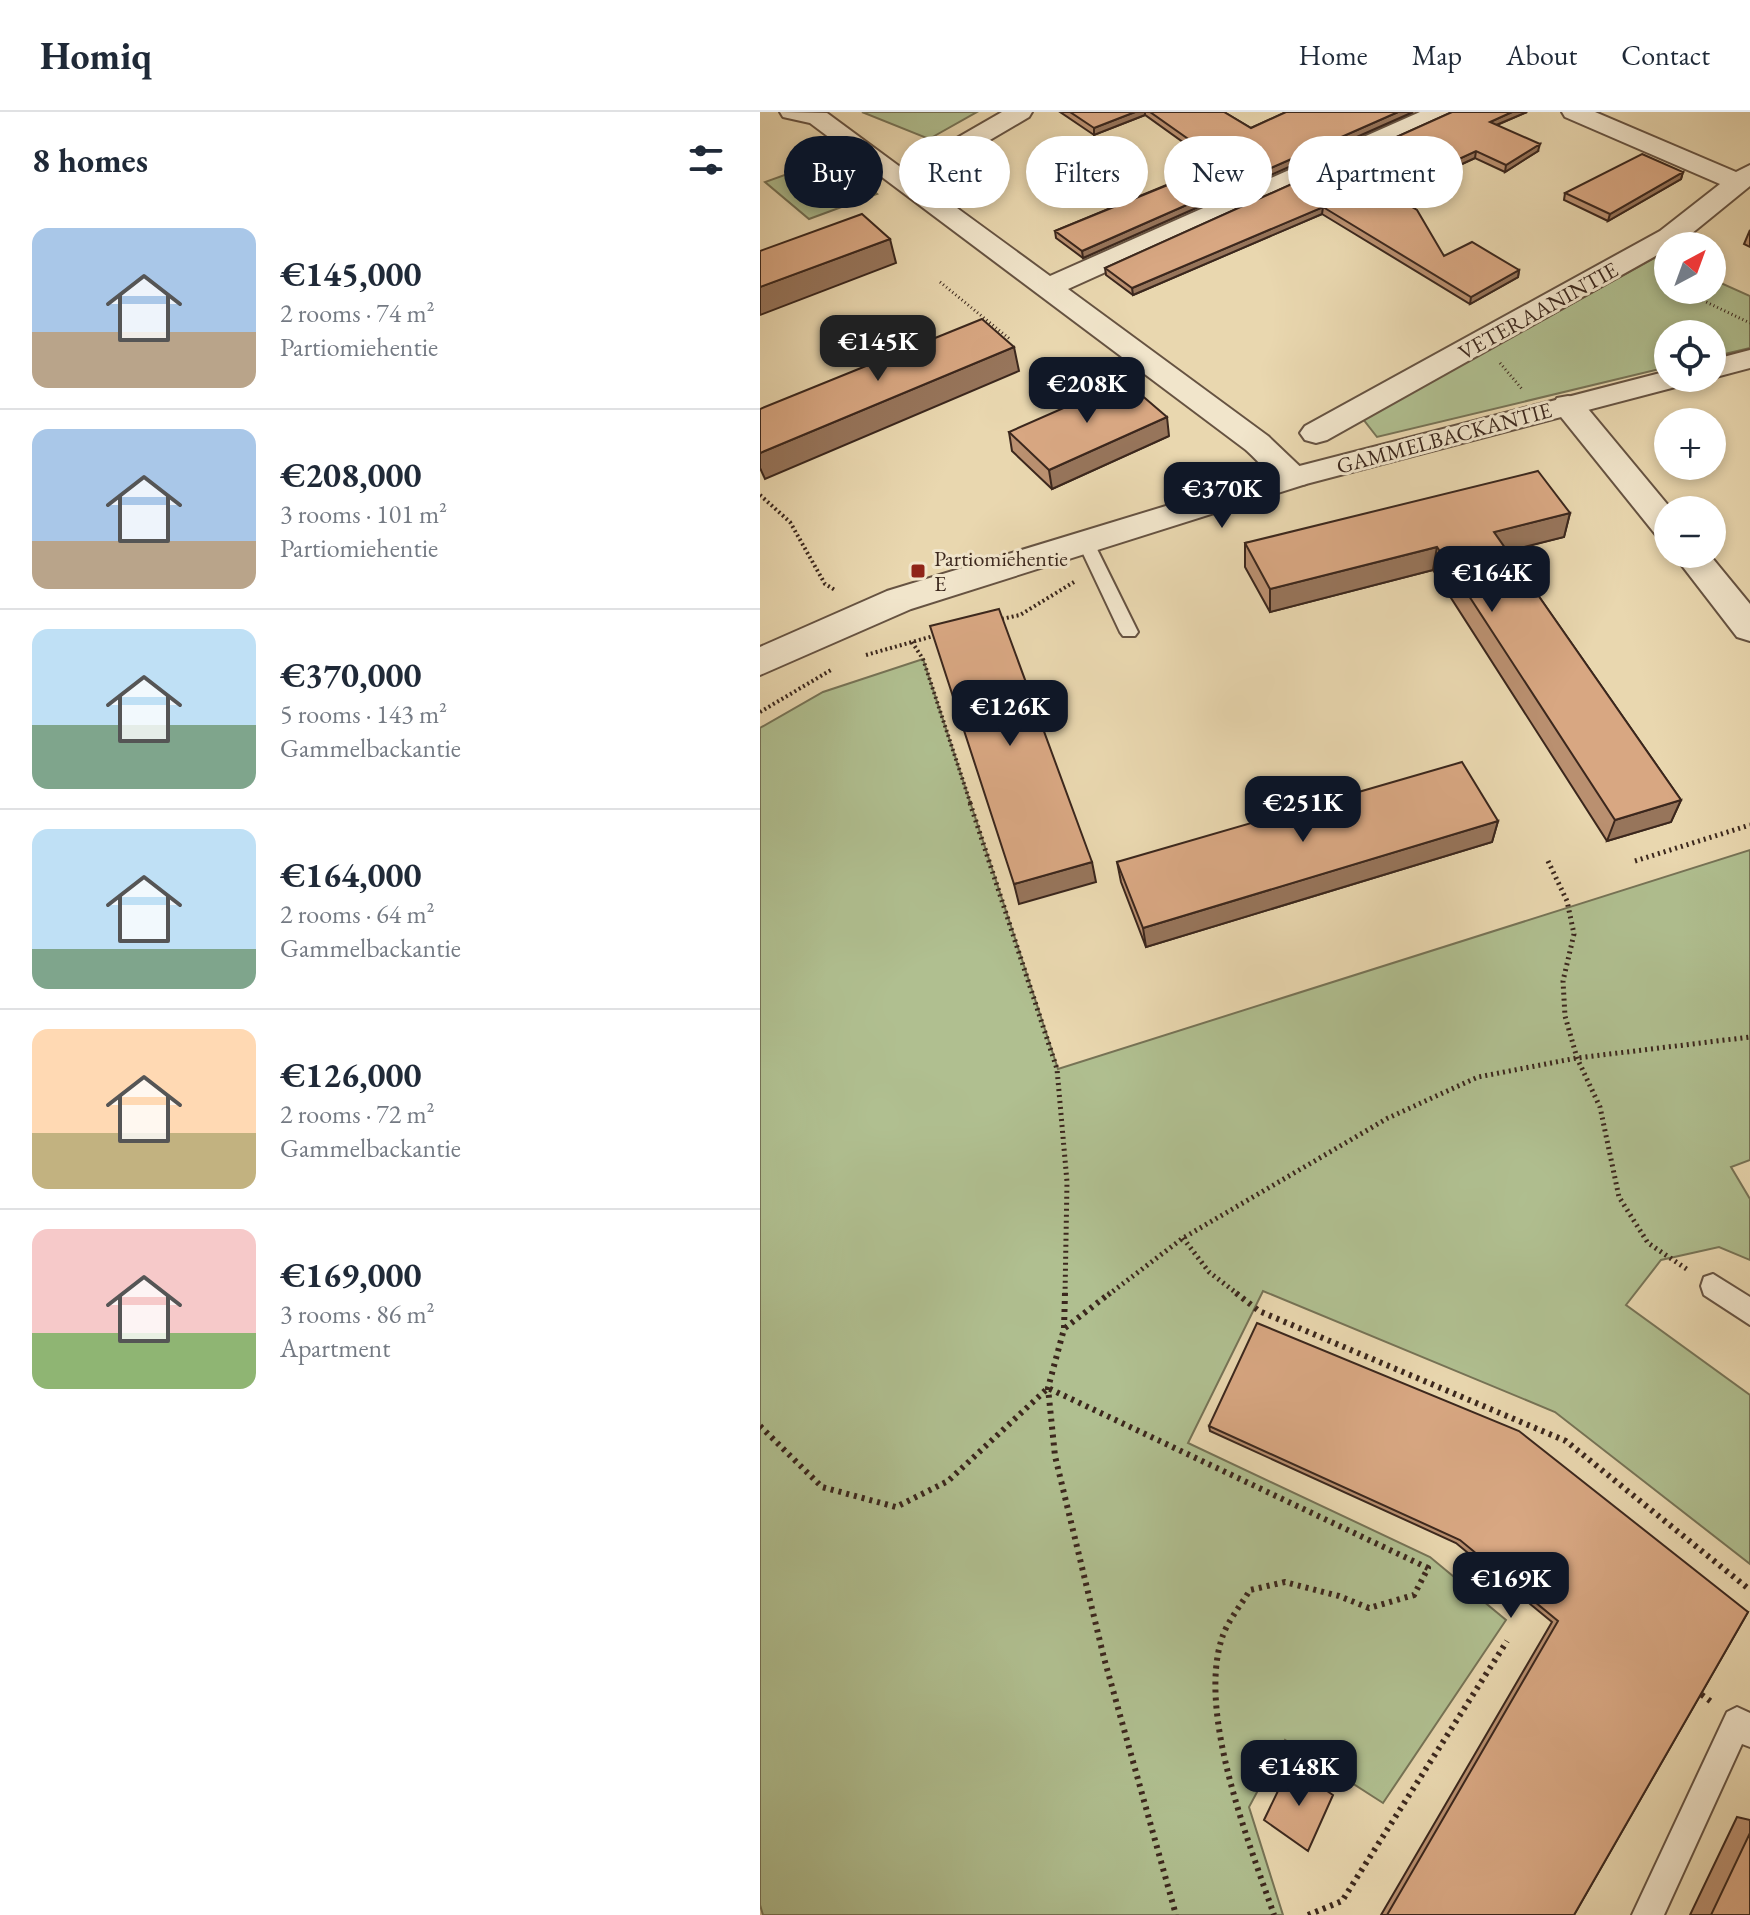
<!DOCTYPE html>
<meta charset="utf-8">
<style>
body{margin:0;font-family:"EB Garamond",serif;background:#f6f6f7;color:#1f2937;height:100vh;display:flex;flex-direction:column;font-size:30px;white-space:nowrap}
*{box-sizing:border-box;margin:0}
p{font-size:26px;color:#747a83}
.icon{flex:none;width:44px;height:44px;fill:none;stroke:currentColor;stroke-width:2;stroke-linecap:round;stroke-linejoin:round}
.map{position:relative;flex:1;overflow:hidden}
.side{display:flex;flex-direction:column;background:#fff;width:760px}
.side>*{flex:none}
.hud{position:absolute;left:24px;top:24px;width:760px;height:72px;display:flex;gap:16px}
.needle{width:52px;rotate:41deg}
.tools{position:absolute;left:894px;top:120px;display:grid;gap:16px}
.tools a{display:grid;place-items:center;width:72px;height:72px;border-radius:50%;background:#fff;box-shadow:0 4px 12px #0003;font-size:40px}
.price{position:absolute;translate:-50% -68px;padding:0 18px;border-radius:16px;background:#111827;color:#fff;font-size:26px;line-height:52px;filter:drop-shadow(0 2px 4px #0008)}
.price::after{content:'';position:absolute;left:50%;top:48px;width:24px;height:18px;margin-left:-12px;background:inherit;clip-path:polygon(0 0,100% 0,50% 100%)}
.price.current{background:#222;color:#fff}
ul{padding:0;list-style:none}
li{display:flex;align-items:center;gap:24px;height:200px;padding:0 32px}
li+li{border-top:2px solid #e0e1e3}
li span{display:grid;place-items:center;flex:none;width:224px;height:160px;border-radius:16px;color:#555}
li>.icon{margin-inline-start:auto}
span .icon{width:96px;height:96px;fill:#fffc;stroke-width:1}
li b{font-size:34px}
h2{display:flex;justify-content:space-between;align-items:center;height:96px;padding:0 32px;font-size:34px}
.tag{padding:0 28px;border-radius:36px;background:#fff;box-shadow:0 4px 12px #0003;font-size:28px;line-height:72px}
.tag.current{background:#111827;color:#fff}
header{display:flex;align-items:center;gap:48px;box-sizing:border-box;height:112px;padding:0 40px;background:#fff;border-bottom:2px solid #e0e1e3}
header strong{font-size:38px}
nav{display:flex;gap:44px;margin-inline-start:auto;font-size:28px}
main{display:flex;flex:1;min-height:0}
.map>svg:first-child{display:block}
.green{fill:#b0bf90;stroke:#767356;stroke-width:2}
.lines{fill:none;stroke-linecap:round;stroke-linejoin:round}
.service-casing{stroke:#665342;stroke-width:4}
.minor-casing{stroke:#665342;stroke-width:4}
.tertiary-casing{stroke:#665342;stroke-width:4}
.path-far3{stroke:#3b271d;stroke-width:3;stroke-dasharray:1 3;stroke-linecap:butt}
.path-far2{stroke:#3b271d;stroke-width:4;stroke-dasharray:2 3;stroke-linecap:butt}
.path-far1{stroke:#3b271d;stroke-width:5;stroke-dasharray:2 4;stroke-linecap:butt}
.path{stroke:#3b271d;stroke-width:6;stroke-dasharray:3 5;stroke-linecap:butt}
.service{fill:#f1e5cb;fill-rule:evenodd}
.minor{fill:#f1e5cb;fill-rule:evenodd}
.tertiary{fill:#f1e5cb;fill-rule:evenodd}
.wall{fill:#ba9070;stroke:#3b271d;stroke-width:2}
.shaded-wall{fill:#97755b;stroke:#3b271d;stroke-width:2}
.building{fill:#d8a782;stroke:#3b271d;stroke-width:2}
.poi-dot{fill:#8f2418;stroke:#f1e5cb;stroke-width:3}
.labels{text-anchor:middle;dominant-baseline:central;stroke-width:6;stroke-linejoin:round;paint-order:stroke}
.far-street-label{font-size:22px;fill:#3b271d;stroke:#f1e5cb}
.far-poi-label{font-size:22px;fill:#3b271d;stroke:#f1e5cb;text-anchor:start}
</style>
<header>
<strong>Homiq</strong>
<nav><a>Home</a><a>Map</a><a>About</a><a>Contact</a></nav>
</header>
<main>
<section class="side">
<h2>8 homes<svg class="icon" aria-label="filters" viewBox="0 0 24 24"><path d="M4 7h16M4 17h16"/><circle cx="9" cy="7" r="2"/><circle cx="15" cy="17" r="2"/></svg></h2>
<ul>
<li><span style="background:linear-gradient(#a9c7e8 65%,#b9a48a 0)"><svg class="icon" aria-label="home" viewBox="0 0 24 24"><path d="M3 11l9-7 9 7M6 9v11h12V9"/></svg></span><div><b>€145,000</b><p>2 rooms · 74 m²</p><p>Partiomiehentie</p></div></li>
<li><span style="background:linear-gradient(#a9c7e8 70%,#b9a48a 0)"><svg class="icon" aria-label="home" viewBox="0 0 24 24"><path d="M3 11l9-7 9 7M6 9v11h12V9"/></svg></span><div><b>€208,000</b><p>3 rooms · 101 m²</p><p>Partiomiehentie</p></div></li>
<li><span style="background:linear-gradient(#bfe0f5 60%,#7fa58c 0)"><svg class="icon" aria-label="home" viewBox="0 0 24 24"><path d="M3 11l9-7 9 7M6 9v11h12V9"/></svg></span><div><b>€370,000</b><p>5 rooms · 143 m²</p><p>Gammelbackantie</p></div></li>
<li><span style="background:linear-gradient(#bfe0f5 75%,#7fa58c 0)"><svg class="icon" aria-label="home" viewBox="0 0 24 24"><path d="M3 11l9-7 9 7M6 9v11h12V9"/></svg></span><div><b>€164,000</b><p>2 rooms · 64 m²</p><p>Gammelbackantie</p></div></li>
<li><span style="background:linear-gradient(#ffd9b3 65%,#c2b280 0)"><svg class="icon" aria-label="home" viewBox="0 0 24 24"><path d="M3 11l9-7 9 7M6 9v11h12V9"/></svg></span><div><b>€126,000</b><p>2 rooms · 72 m²</p><p>Gammelbackantie</p></div></li>
<li><span style="background:linear-gradient(#f6c9c9 65%,#8fb573 0)"><svg class="icon" aria-label="home" viewBox="0 0 24 24"><path d="M3 11l9-7 9 7M6 9v11h12V9"/></svg></span><div><b>€169,000</b><p>3 rooms · 86 m²</p><p>Apartment</p></div></li>
</ul>
</section>
<div class="map">
<svg width="990" height="1803" viewBox="0 0 990 1803">
<rect width="100%" height="100%" fill="#e9d7af"/>
<filter id="stains"><feTurbulence type="fractalNoise" baseFrequency=".0025" numOctaves="4"/><feColorMatrix values="0 0 0 0 .2 0 0 0 0 .09 0 0 0 0 .02 0 0 0 .5 -.17"/></filter>
<radialGradient id="worn" r=".72"><stop offset=".6" stop-color="#630" stop-opacity="0"/><stop offset="1" stop-color="#630" stop-opacity=".3"/></radialGradient>
<path class="green" d="M 102,0 L 217,0 L 169,27 Z
M 72,46 L 117,82 L 49,107 L 5,70 Z
M 907,139 L 908,178 L 952,178 L 952,167 L 990,184 L 990,236 L 952,245 L 952,222 L 908,222 L 908,255 L 617,325 L 603,307 Z
M 163,547 L 298,957 L 990,738 L 990,1048 L 971,1055 L 990,1087 L 990,1148 L 959,1135 L 901,1148 L 866,1193 L 990,1283 L 990,1452 L 795,1300 L 503,1179 L 428,1331 L 670,1445 L 746,1508 L 623,1691 L 525,1628 L 489,1695 L 523,1803 L 3,1803 L 0,1793 L 0,616 L 63,580 Z"/>
<g class="lines">
<defs>
<path id="service" d="M 326,425 L 334,431 L 378,520 L 375,524 L 363,524 L 360,520 L 318,431 Z
M 953,1162 L 990,1185 L 990,1213 L 944,1183 L 941,1174 L 944,1165 Z
M 977,1595 L 990,1601 L 990,1635 L 982,1632 L 904,1803 L 872,1803 L 967,1600 Z"/>
<path id="minor" d="M 20,0 L 67,1 L 143,57 L 242,0 L 272,0 L 269,5 L 160,69 L 290,164 L 660,0 L 692,0 L 689,5 L 308,177 L 508,324 L 551,365 L 546,372 C 521,379 504,354 486,338 L 50,11 L 23,5 Z
M 802,0 L 835,0 L 976,60 L 990,53 L 990,74 L 920,131 L 908,134 L 908,137 L 567,328 L 556,331 L 545,328 L 540,321 L 545,314 L 900,119 L 960,72 L 805,5 Z
M 808,284 L 819,286 L 912,398 L 908,398 L 908,426 L 896,423 L 797,300 L 793,293 L 797,286 Z
M 913,442 L 949,442 L 990,492 L 990,529 L 977,525 Z"/>
<path id="tertiary" d="M 990,238 L 990,256 L 952,266 L 952,248 Z
M 908,259 L 908,266 L 931,266 L 927,272 L 546,372 L 151,497 L 0,563 L 0,535 L 127,479 L 524,358 Z"/>
</defs>
<use href="#service" class="service-casing"/>
<use href="#minor" class="minor-casing"/>
<use href="#tertiary" class="tertiary-casing"/>
<path class="path-far3" d="M 180,170 L 251,228
M 921,178 L 990,211
M 740,251 L 762,277"/>
<path class="path-far2" d="M 0,383 L 30,410 L 65,472 L 75,478
M 237,508 L 260,503 L 314,470
M 152,530 L 163,547 L 211,693
M 106,543 L 177,523
M 0,600 L 71,558"/>
<path class="path-far1" d="M 210,691 L 297,957 L 307,1070 L 305,1183
M 788,749 L 807,789 L 814,822 L 803,869 L 805,904 L 817,946 L 840,995 L 859,1085 L 888,1131 L 928,1158
M 875,749 L 990,713
M 423,1126 L 449,1160 L 479,1183
M 348,1183 L 423,1126 L 628,1006 L 718,965 L 817,946 L 990,925"/>
<path class="path" d="M 305,1181 L 304,1217 L 288,1276 L 295,1344 L 344,1546 L 416,1803
M 476,1181 L 499,1199 L 806,1329 L 990,1478
M 305,1216 L 350,1181
M 0,1314 L 62,1375 L 136,1395 L 188,1369 L 288,1276 L 668,1456 L 654,1483 L 609,1496 L 579,1484 L 525,1470 L 490,1478 C 481,1493 467,1510 462,1526 C 437,1602 489,1730 514,1803
M 935,1578 L 953,1591
M 548,1803 L 582,1789 L 747,1529"/>
<use href="#service" class="service"/>
<use href="#minor" class="minor"/>
<use href="#tertiary" class="tertiary"/>
</g>
<path class="wall" d="M 300,0 L 464,0 L 491,16 L 526,0 L 653,0 L 323,146 L 296,126 L 295,119 L 443,58 L 443,54 L 452,51 L 385,3 L 334,23 Z
M 692,0 L 767,0 L 737,13 L 778,39 L 745,60 L 715,46 L 633,84 L 684,144 L 759,158 L 758,165 L 710,192 L 562,102 L 373,183 L 346,163 L 345,156 Z
M 923,60 L 921,67 L 848,109 L 804,88 L 805,81 Z
M 990,118 L 990,135 L 984,132 Z
M 249,320 L 409,324 L 292,377 L 252,339 Z
M 810,401 L 804,425 L 747,439 L 921,688 L 911,710 L 847,729 L 673,458 L 510,500 L 485,455 L 485,431 Z
M 738,709 L 732,730 L 386,835 L 361,770 L 357,750 Z
M 449,1314 L 988,1500 L 814,1803 L 621,1803 L 792,1510 L 696,1431 L 450,1319 Z
M 977,1705 L 990,1708 L 990,1803 L 930,1803 Z"/>
<path class="shaded-wall" d="M 375,0 L 385,0 L 385,3 L 334,23 L 334,16 Z
M 638,0 L 653,0 L 323,146 L 322,139 Z
M 752,0 L 767,0 L 729,16 L 730,10 Z
M 780,32 L 778,39 L 745,60 L 746,53 Z
M 716,39 L 715,46 L 626,87 L 627,80 Z
M 923,60 L 921,67 L 848,109 L 850,102 Z
M 563,95 L 562,102 L 373,183 L 372,176 Z
M 130,127 L 136,151 L 0,203 L 0,175 Z
M 759,158 L 758,165 L 710,192 L 711,185 Z
M 254,235 L 259,259 L 5,367 L 0,356 L 0,341 Z
M 407,305 L 409,324 L 292,377 L 289,358 Z
M 810,401 L 804,425 L 729,444 L 734,420 Z
M 677,435 L 673,458 L 510,500 L 510,477 Z
M 921,688 L 911,710 L 847,729 L 855,708 Z
M 738,709 L 732,730 L 386,835 L 383,816 Z
M 332,750 L 336,770 L 259,792 L 254,772 Z"/>
<path class="building" d="M 310,0 L 375,0 L 334,16 Z
M 390,0 L 464,0 L 491,16 L 526,0 L 638,0 L 322,139 L 295,119 L 447,57 L 443,54 L 458,48 Z
M 692,0 L 752,0 L 730,10 L 780,32 L 746,53 L 716,39 L 627,80 L 657,98 L 684,144 L 712,130 L 759,158 L 711,185 L 563,95 L 372,176 L 345,156 Z
M 882,42 L 923,60 L 850,102 L 805,81 Z
M 102,102 L 130,127 L 0,175 L 0,139 Z
M 222,207 L 254,235 L 0,341 L 0,297 Z
M 365,269 L 407,305 L 289,358 L 249,320 Z
M 778,359 L 810,401 L 734,420 L 921,688 L 855,708 L 677,435 L 510,477 L 485,431 Z
M 239,497 L 332,750 L 254,772 L 170,514 Z
M 702,650 L 738,709 L 383,816 L 357,750 Z
M 497,1211 L 759,1319 L 988,1500 L 814,1803 L 627,1803 L 798,1509 L 700,1428 L 449,1314 Z
M 530,1654 L 573,1683 L 548,1739 L 504,1708 Z
M 990,1721 L 990,1803 L 951,1803 Z"/>
<rect class="poi-dot" x="150" y="451" width="16" height="16" rx="4"/>
<g class="labels">
<g class="far-street-label">
<text transform="translate(778 199) rotate(-29)">VETERAANINTIE</text>
<text transform="translate(684 326) rotate(-15)">GAMMELBACKANTIE</text>
</g>
<g class="far-poi-label">
<text x="174" y="446">Partiomiehentie<tspan x="174" dy="25">E</tspan></text>
</g>
</g>
<rect width="100%" height="100%" filter="url(#stains)"/>
<rect width="100%" height="100%" fill="url(#worn)"/>
</svg>
<div class="tools">
<a><svg class="needle" viewBox="-14 -14 28 28"><path d="M0-13l5 13h-10z" fill="#e53935"/><path d="M0 13l5-13h-10z" fill="#747a83"/></svg></a>
<a><svg class="icon" aria-label="locate" viewBox="0 0 24 24"><circle cx="12" cy="12" r="6"/><path d="M12 2v4M12 18v4M2 12h4M18 12h4"/></svg></a>
<a>+</a>
<a>−</a>
</div>
<b class="price current" style="left:118px;top:271px">€145K</b>
<b class="price" style="left:327px;top:313px">€208K</b>
<b class="price" style="left:462px;top:418px">€370K</b>
<b class="price" style="left:732px;top:502px">€164K</b>
<b class="price" style="left:250px;top:636px">€126K</b>
<b class="price" style="left:543px;top:732px">€251K</b>
<b class="price" style="left:751px;top:1508px">€169K</b>
<b class="price" style="left:539px;top:1696px">€148K</b>
<div class="hud">
<a class="tag current">Buy</a>
<a class="tag">Rent</a>
<a class="tag">Filters</a>
<a class="tag">New</a>
<a class="tag">Apartment</a>
</div>
</div>
</main>
